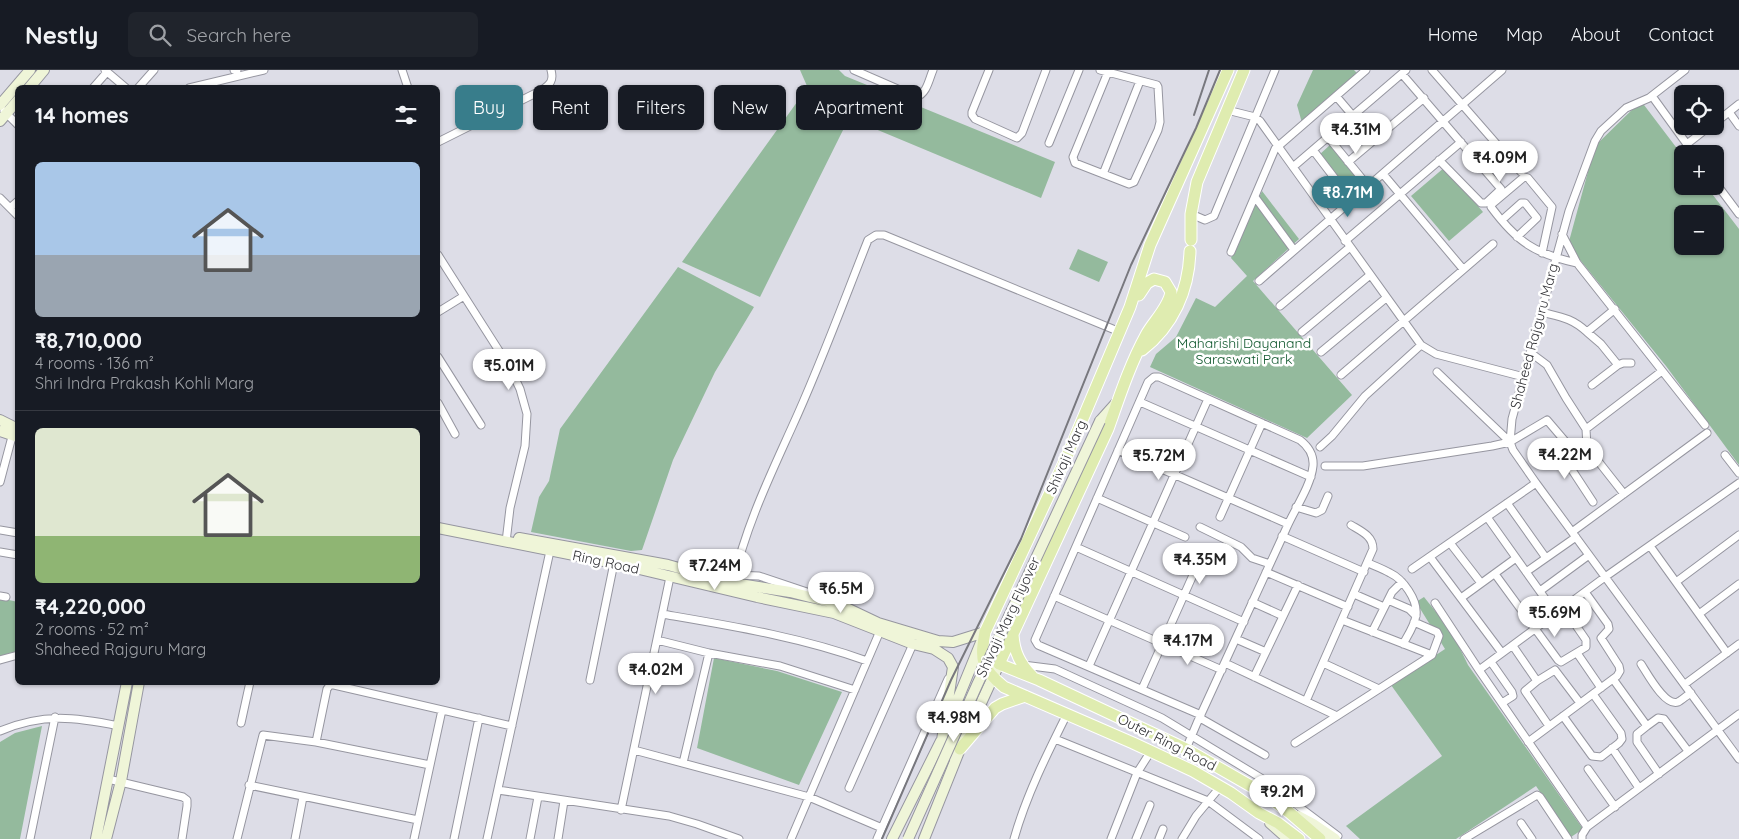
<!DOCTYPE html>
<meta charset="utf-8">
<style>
body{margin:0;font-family:Quicksand,sans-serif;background:#20242c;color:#f1f3f6;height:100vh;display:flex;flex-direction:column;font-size:19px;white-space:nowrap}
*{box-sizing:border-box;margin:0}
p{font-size:16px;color:#9ea1a6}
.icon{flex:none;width:28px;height:28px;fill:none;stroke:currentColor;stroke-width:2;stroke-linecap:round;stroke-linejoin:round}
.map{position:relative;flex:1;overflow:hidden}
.side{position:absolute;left:15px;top:15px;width:425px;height:600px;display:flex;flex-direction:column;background:#171b24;border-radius:8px;box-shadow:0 1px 4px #0004}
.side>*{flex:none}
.hud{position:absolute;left:455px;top:15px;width:475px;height:45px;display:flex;gap:10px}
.fabs{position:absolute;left:1674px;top:15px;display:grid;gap:10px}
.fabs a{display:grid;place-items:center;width:50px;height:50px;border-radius:8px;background:#171b24;box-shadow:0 1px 4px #0004;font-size:25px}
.price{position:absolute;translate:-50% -42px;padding:0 11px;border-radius:18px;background:#fff;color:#222;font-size:16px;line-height:32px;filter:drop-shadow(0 1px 2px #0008)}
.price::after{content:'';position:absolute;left:50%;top:30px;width:15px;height:11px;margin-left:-8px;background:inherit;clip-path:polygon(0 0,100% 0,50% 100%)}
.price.current{background:#387d8b;color:#fff}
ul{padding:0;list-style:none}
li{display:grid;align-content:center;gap:10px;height:265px;padding:0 20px}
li+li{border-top:1px solid #363941}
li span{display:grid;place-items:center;height:155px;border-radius:8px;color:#555}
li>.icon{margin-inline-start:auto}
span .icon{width:90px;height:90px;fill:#fffc;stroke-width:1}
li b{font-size:21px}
h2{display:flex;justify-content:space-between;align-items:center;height:60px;padding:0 20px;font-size:21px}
.chip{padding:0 18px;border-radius:8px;background:#171b24;box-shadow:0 1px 4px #0004;font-size:18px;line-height:45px}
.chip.current{background:#387d8b;color:#fff}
header{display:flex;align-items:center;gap:30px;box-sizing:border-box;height:70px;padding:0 25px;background:#171b24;border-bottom:1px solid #363941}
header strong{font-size:24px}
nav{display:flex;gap:28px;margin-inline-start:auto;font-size:18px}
.search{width:350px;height:45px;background:#20242c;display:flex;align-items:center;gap:12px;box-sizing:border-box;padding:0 18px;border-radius:8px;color:#9ea1a6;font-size:19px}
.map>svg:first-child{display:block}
.green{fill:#94ba9d;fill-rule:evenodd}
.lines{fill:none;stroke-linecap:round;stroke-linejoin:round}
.street-casing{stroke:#9696a0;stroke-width:9}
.secondary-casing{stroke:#9696a0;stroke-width:12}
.primary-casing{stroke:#fff;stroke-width:13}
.street{stroke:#fff;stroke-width:7}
.secondary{stroke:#eff5d8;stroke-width:10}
.primary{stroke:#dfecb0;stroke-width:11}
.rail{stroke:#78787e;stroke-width:2}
.secondary-bridge-casing{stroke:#9696a0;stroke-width:12;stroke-linecap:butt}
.secondary-bridge{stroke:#eff5d8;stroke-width:10}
.labels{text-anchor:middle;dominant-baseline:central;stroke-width:5;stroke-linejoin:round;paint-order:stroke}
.street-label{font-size:14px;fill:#313135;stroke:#fff}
.park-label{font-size:14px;fill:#12592f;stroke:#fff}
</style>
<header>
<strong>Nestly</strong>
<div class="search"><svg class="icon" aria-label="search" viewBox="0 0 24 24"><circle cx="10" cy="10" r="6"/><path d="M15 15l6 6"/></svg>Search here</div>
<nav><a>Home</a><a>Map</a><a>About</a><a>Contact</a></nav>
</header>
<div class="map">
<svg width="1739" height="769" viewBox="0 0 1739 769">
<rect width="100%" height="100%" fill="#dddde7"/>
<path class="green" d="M 800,0 L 839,0 L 845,6 L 1055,92 L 1041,128 L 849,48 L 760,227 L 682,192 L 805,21 L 807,16 Z
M 1313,0 L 1354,0 L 1360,6 L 1302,53 L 1297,35 Z
M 1641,31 L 1682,85 L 1682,116 L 1706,116 L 1739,159 L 1739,395 L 1666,296 L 1568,175 L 1595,76 ZM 1682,144 L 1715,144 L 1715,176 L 1682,176 Z
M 1330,75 L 1364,114 L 1350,126 L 1319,85 Z
M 1445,97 L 1483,142 L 1449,171 L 1411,126 Z
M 1262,121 L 1299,169 L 1253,211 L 1352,325 L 1307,368 L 1150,297 L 1156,284 L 1176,267 L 1196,228 L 1215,237 L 1247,206 L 1231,188 Z
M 1078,179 L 1108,192 L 1099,212 L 1069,199 Z
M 678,197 L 754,237 L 715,302 L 673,390 L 642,480 L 631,481 L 531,462 L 539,427 L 549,411 L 560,359 Z
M 1424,527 L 1452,562 L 1468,595 L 1583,759 L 1571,767 L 1536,716 L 1456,769 L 1360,769 L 1346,756 L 1442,686 L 1391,615 L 1445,579 L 1416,532 Z
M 0,528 L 18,532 L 17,581 L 0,586 Z
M 714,588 L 777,601 L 842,622 L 799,715 L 697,678 Z
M 42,656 L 20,769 L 0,769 L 0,672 L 15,663 Z"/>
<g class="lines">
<defs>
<path id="street" d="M 105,0 L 126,18
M 234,0 L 237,0
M 402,0 L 408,18
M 854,0 L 916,27 C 927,24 929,9 933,0
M 989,0 L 972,42 L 972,45 L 975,49 L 1017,68 L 1022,63 L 1046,0
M 1100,0 L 1157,15 L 1158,17 L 1160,52 L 1158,60 L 1134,112 L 1129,114 L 1075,93 L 1073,87 L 1108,2
M 1432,0 L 1521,102
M 1685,0 L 1649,28 L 1626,38 L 1601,61 L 1595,71 L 1569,141 L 1512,349 L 1510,372 L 1513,380 L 1536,413 L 1739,689
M 1402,4 L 1501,119 L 1486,133 L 1481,133 L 1439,90
M 93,18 L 107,2
M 138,18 L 154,0
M 189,18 L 264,0
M 1336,26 L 1353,46
M 1652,26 L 1694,84
M 1227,40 L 1255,47 L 1260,51 L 1421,275 L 1436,284 L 1524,307
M 4,41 L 18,55
M 1729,42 L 1739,56
M 1715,53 L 1739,34
M 1328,67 L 1368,116
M 438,72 L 542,20 C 550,14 554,11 551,0
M 1049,73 L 1079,0
M 1687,74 L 1710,56
M 1313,80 L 1352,131
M 1348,92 L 1424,28
M 1293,97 L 1406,0
M 1103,104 L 1140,11
M 1383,104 L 1463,199
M 1715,112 L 1739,144
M 1255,127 L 1294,180
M 0,128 L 18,146
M 10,138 L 18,131
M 1191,144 L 1205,150 L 1214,146 L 1275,0
M 1502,150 L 1521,133 L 1525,133 L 1537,148 L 1517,167
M 1562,164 L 1577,193 L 1705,355
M 1345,171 L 1461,72
M 1231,182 L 1275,79 L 1366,0
M 1542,183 L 1552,137 L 1528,108 L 1524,107 L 1492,134 L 1491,137 C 1517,172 1535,184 1577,193
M 438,185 L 510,298 L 520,319 L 527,344 L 525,376 L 510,438 L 506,472
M 1259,211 L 1502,0
M 1280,236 L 1350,177
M 438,242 L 464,226
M 1541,242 C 1561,247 1572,248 1587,262 L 1615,239
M 1302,262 L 1370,205
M 1587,262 L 1601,274 L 1618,295 L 1592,315
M 1321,282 L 1386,228
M 1531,283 L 1547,295 L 1566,328 L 1586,359 L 1587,377 L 1624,424
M 438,287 L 481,355
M 1618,295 L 1623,293 L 1631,293
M 1437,302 L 1510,372
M 1341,305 L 1493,174
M 1140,332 L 1311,407
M 438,333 L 455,364
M 1586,359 L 1662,301
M 1320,377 L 1332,366 L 1365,326 L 1421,275
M 1118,380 L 1288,454
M 1576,384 L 1570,394 L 1572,400 L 1593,432
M 1725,385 L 1739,403
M 1325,396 L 1363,396 L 1492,376 L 1510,372 L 1547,350 L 1576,384 L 1587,377
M 0,412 L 13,363
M 1097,428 L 1185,467
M 1507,433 L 1546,488
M 1296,437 L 1316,443 L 1322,440 L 1328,426
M 1220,447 L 1262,353
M 1487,447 L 1556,544
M 1200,457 L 1241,477 L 1252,488 L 1270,494
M 0,460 L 18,463
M 1572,462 L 1707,363
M 1282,466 L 1364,502
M 1450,473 L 1481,513
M 1650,476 L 1727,583
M 1076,477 L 1244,552
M 0,482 L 18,485
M 1430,487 L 1502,583
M 1368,493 C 1375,496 1383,499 1390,503 C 1403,509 1418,530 1416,545 C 1415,555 1408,565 1403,574
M 1412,499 L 1536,413
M 1266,502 L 1348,537
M 1526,502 L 1576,467
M 1495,504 L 1558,590 L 1561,592 L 1586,577 L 1586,570 L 1564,538
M 735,505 L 759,506 L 807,522
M 1676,512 L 1739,465
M 733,513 C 745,458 769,408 792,357 C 820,296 843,233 868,170 L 876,165 L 884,165 L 1120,262
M 1540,521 L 1589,485
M 1354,524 L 1384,537
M 0,526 L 6,527
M 1054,526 L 1222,600
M 1461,528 L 1516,488
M 1388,530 L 1409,539 L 1416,546
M 1252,532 L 1283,546
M 1435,533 L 1479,600 L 1587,757
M 662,544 C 732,556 801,567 867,591
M 1699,544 L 1739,514
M 1342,550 L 1432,585
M 1372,562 L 1392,522 L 1402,512
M 1236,569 L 1266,582
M 657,570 L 709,583 L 780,596 L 855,620
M 1513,576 L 1537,611
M 1577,583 L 1601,618
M 0,590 L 18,585
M 1491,592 L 1512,622 L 1513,626 L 1502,633
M 1225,593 L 1337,646
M 1323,593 L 1379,619
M 1641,594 C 1647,603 1665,637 1678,632 C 1682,630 1687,625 1691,623
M 1023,595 L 1055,599 L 1162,648 L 1261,708 L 1338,766
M 1089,596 L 1208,329
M 1479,600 L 1605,507 L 1739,413
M 1254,607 L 1298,515
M 1613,609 L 1647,656 L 1658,648 L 1664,649 L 1688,681
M 590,610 L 614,493
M 1685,614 L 1739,574
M 1142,619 L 1197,496
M 1306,631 L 1373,479 C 1373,466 1361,461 1351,455
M 1563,646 L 1592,686 L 1601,687 L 1619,673 L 1622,669 L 1621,663 L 1593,624
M 1200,648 L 1265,685
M 241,653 L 250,612
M 1549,656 L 1525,621 L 1537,611 L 1555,600 L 1580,633
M 1647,656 L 1637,664 L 1637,672 L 1659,704
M 0,661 C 43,643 74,647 119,656
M 1055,669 L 1208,731 L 1259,769
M 316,672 L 327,619 L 330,615 L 334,615 L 512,656
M 1528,672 L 1617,606 L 1620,601 L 1619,596 L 1601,568 L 1609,559 L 1608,554 L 1585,522
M 1295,673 L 1432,585 L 1439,566 L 1437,562 L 1414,552
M 1612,678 L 1639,718
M 1186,679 L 1197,653 C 1227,588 1256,524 1286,459 C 1294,440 1311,416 1313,396 C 1314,385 1309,377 1300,370 L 1159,307 L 1154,307 L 1148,312 L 1035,570 L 1038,575 L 1201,645
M 634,680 L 809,727 L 882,758
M 683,693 L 709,583
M 1588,699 L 1615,737
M 108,709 L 183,727 L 187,730 L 187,736 L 182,769
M 249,715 L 418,750
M 849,718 L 913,574
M 498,720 L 669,746 L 697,754 L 739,769
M 621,740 L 670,507
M 1521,753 L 1532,769
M 30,769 L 55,647
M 237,769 L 263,665 L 316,672 L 430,695
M 295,769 L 303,727
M 414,769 L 442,640
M 454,769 L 479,648
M 487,769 L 550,481
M 530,769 L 538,727
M 558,769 L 564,731
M 791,769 L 880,561
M 877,769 L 948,609
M 1014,769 C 1026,726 1047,684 1067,644
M 1111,769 L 1137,703 L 1151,681
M 1136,769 L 1150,735
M 1159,769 L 1163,759
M 1182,769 L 1196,746 L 1220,717
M 1464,769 L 1537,725 L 1540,727 L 1568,769
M 1582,769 L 1582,765 L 1587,757 L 1739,644"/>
<path id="secondary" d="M 29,18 L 44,0
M 0,35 L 30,0
M 0,51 L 18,30
M 0,350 L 18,359
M 1100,351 L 1117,332
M 0,361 L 18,367
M 438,458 L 614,493 L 757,527 L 834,543 L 913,574 L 934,579 L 948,588 L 953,597 L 941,677 L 944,683 L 949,685 L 960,679
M 519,468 L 668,495 L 733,513 L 790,522 L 838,534 L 878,553 L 938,571 L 953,572 L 985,562
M 948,653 L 982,570
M 1298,746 L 1313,754 L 1335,769
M 1270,753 L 1288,769
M 96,769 L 127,612
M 106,769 L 121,711 L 139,612
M 892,769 L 941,671
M 924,769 L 960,679 L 999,594"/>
<path id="primary" d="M 1228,0 L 1150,175 L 1130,237 L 1067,386 L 985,562 C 980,590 981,598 1004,617 L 1133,673 L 1193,701 L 1231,723 L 1259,743 L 1278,753 L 1299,769
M 1191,170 L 1191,144 L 1197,112 L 1244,0
M 1139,225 L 1147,213 L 1154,209 L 1165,212 L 1171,222 C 1169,237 1153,252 1146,265 C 1130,294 1119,328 1108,359 L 999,594 L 1039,610 L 1186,679 L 1263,723 L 1290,743 L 1320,769
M 1142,280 C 1173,256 1189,220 1190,181
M 1013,565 C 1014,582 1020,594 1032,606
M 960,679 L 995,638 L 1002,634 L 1025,626"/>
</defs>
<use href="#street" class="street-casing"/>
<use href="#secondary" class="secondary-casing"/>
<use href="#primary" class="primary-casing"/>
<use href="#street" class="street"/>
<use href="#secondary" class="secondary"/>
<use href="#primary" class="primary"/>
<path class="rail" d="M 1194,45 L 1209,0
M 882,769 L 951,610 L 1021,469 L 1131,195 L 1196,58 L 1220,0"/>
<defs>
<path id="secondary-bridge" d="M 908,769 L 977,615 L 1100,351"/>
</defs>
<use href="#secondary-bridge" class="secondary-bridge-casing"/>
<use href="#secondary-bridge" class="secondary-bridge"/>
</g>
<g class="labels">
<g class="street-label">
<text transform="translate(1534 266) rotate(-75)">Shaheed Rajguru Marg</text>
<text transform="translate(1066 387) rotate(-66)">Shivaji Marg</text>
<text transform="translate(606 492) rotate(12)">Ring Road</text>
<text transform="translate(1008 547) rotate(-65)">Shivaji Marg Flyover</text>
<text transform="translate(1167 672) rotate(27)">Outer Ring Road</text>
</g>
<g class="park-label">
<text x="1244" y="273">Maharishi Dayanand<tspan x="1244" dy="16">Saraswati Park</tspan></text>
</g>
</g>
</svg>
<div class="fabs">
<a><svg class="icon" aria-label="locate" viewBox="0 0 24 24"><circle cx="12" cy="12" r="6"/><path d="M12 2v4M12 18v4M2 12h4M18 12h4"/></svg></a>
<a>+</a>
<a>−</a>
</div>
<b class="price" style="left:1356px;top:85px">₹4.31M</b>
<b class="price" style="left:1500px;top:113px">₹4.09M</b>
<b class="price current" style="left:1348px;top:148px">₹8.71M</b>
<b class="price" style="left:509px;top:321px">₹5.01M</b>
<b class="price" style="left:1565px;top:410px">₹4.22M</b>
<b class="price" style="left:1159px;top:411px">₹5.72M</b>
<b class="price" style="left:1200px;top:515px">₹4.35M</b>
<b class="price" style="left:715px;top:521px">₹7.24M</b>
<b class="price" style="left:841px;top:544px">₹6.5M</b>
<b class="price" style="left:1555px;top:568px">₹5.69M</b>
<b class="price" style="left:1188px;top:596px">₹4.17M</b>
<b class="price" style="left:656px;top:625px">₹4.02M</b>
<b class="price" style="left:954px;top:673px">₹4.98M</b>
<b class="price" style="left:1282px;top:747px">₹9.2M</b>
<div class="hud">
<a class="chip current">Buy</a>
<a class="chip">Rent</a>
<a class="chip">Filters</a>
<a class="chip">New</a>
<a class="chip">Apartment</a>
</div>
<section class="side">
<h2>14 homes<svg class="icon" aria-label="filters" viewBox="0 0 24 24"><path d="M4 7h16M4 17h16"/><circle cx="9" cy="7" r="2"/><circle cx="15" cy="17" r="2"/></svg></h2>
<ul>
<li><span style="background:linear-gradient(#a9c7e8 60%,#9aa5b1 0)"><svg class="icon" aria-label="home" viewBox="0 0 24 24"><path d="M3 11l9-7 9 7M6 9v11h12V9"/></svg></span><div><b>₹8,710,000</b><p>4 rooms · 136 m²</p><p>Shri Indra Prakash Kohli Marg</p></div></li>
<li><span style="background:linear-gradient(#dfe7d0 70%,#8fb573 0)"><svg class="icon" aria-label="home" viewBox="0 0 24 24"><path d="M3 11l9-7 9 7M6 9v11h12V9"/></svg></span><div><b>₹4,220,000</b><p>2 rooms · 52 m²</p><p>Shaheed Rajguru Marg</p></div></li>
</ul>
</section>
</div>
